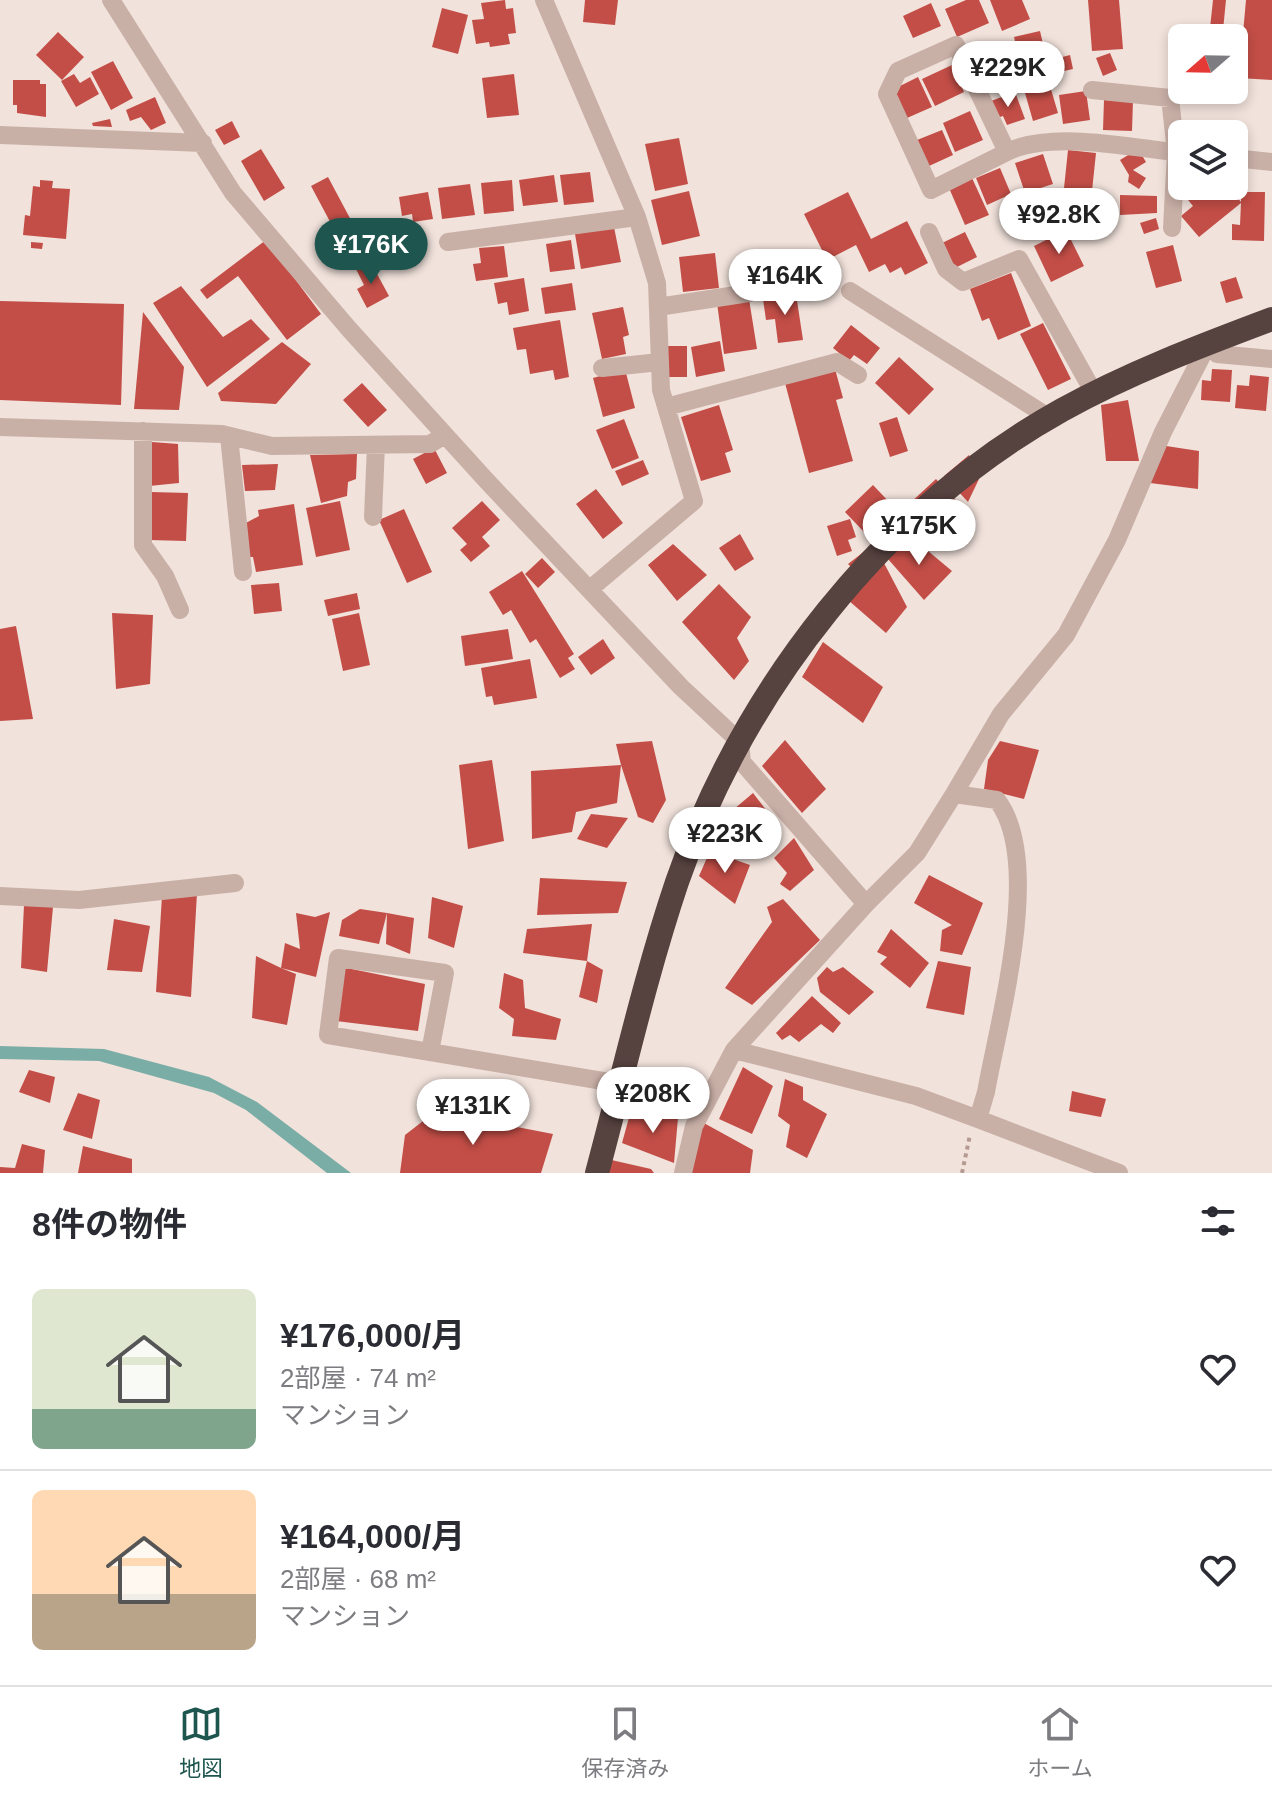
<!DOCTYPE html>
<html lang="ja">
<meta charset="utf-8">
<style>
body{margin:0;font-family:Arial,"Noto Sans JP",sans-serif;background:#f7f7f7;color:#2b2b33;height:100vh;display:flex;flex-direction:column;font-size:30px;white-space:nowrap}
*{box-sizing:border-box;margin:0}
p{font-size:26px;color:#7c7c81}
.icon{flex:none;width:44px;height:44px;fill:none;stroke:currentColor;stroke-width:2;stroke-linecap:round;stroke-linejoin:round}
.map{position:relative;height:1173px;overflow:hidden}
.side{display:flex;flex-direction:column;background:#fff;flex:1}
.side>*{flex:none}
.needle{width:52px;rotate:250deg}
.controls{position:absolute;left:1168px;top:24px;display:grid;gap:16px}
.controls a{display:grid;place-items:center;width:80px;height:80px;border-radius:12px;background:#fff;box-shadow:0 4px 12px #0003;font-size:40px}
.price{position:absolute;translate:-50% -68px;padding:0 18px;border-radius:28px;background:#fff;color:#222;font-size:26px;line-height:52px;filter:drop-shadow(0 2px 4px #0008)}
.price::after{content:'';position:absolute;left:50%;top:48px;width:24px;height:18px;margin-left:-12px;background:inherit;clip-path:polygon(0 0,100% 0,50% 100%)}
.price.active{background:#1e564f;color:#fff}
ul{padding:0;list-style:none}
li{display:flex;align-items:center;gap:24px;height:200px;padding:0 32px}
li+li{border-top:2px solid #e1e1e2}
li span{display:grid;place-items:center;flex:none;width:224px;height:160px;border-radius:12px;color:#555}
li>.icon{margin-inline-start:auto}
span .icon{width:96px;height:96px;fill:#fffc;stroke-width:1}
li b{font-size:34px}
h2{display:flex;justify-content:space-between;align-items:center;height:96px;padding:0 32px;font-size:34px}
.dock{display:flex;justify-content:space-around;align-items:center;height:112px;border-top:2px solid #e1e1e2;background:#fff;font-size:22px;color:#7c7c81}
.dock a{display:grid;justify-items:center;gap:4px}
.dock .active{color:#1e564f}
.map>svg:first-child{display:block}
.water{fill:#7aada6}
.building{fill:#c34e47}
.lines{fill:none;stroke-linecap:round;stroke-linejoin:round}
.path{stroke:#b49a91;stroke-width:4;stroke-dasharray:4 4;stroke-linecap:butt}
.street{stroke:#c9b0a7;stroke-width:18}
.highway{stroke:#56423f;stroke-width:24}
</style>
<div class="map">
<svg width="1272" height="1173" viewBox="0 0 1272 1173">
<rect width="100%" height="100%" fill="#f1e2db"/>
<path class="water" d="M 0,1046 L 104,1049 L 209,1077 L 257,1102 L 351,1173 L 327,1173 L 246,1110 L 214,1093 L 99,1061 L 0,1059 Z"/>
<path class="building" d="M 505,0 L 506,9 L 513,8 L 516,33 L 508,34 L 510,44 L 490,47 L 489,42 L 476,44 L 472,20 L 484,19 L 481,3 Z
M 585,0 L 618,0 L 615,25 L 583,22 Z
M 966,0 L 979,0 L 989,23 L 957,37 L 945,9 Z
M 990,0 L 1022,0 L 1030,19 L 1002,31 Z
M 1088,0 L 1119,0 L 1123,49 L 1092,51 Z
M 1213,0 L 1226,0 L 1223,30 L 1210,28 Z
M 1246,0 L 1272,0 L 1272,80 L 1239,78 Z
M 931,3 L 941,26 L 913,38 L 903,16 Z
M 442,8 L 468,15 L 458,54 L 432,47 Z
M 1040,31 L 1047,61 L 1070,55 L 1073,69 L 1024,80 L 1014,37 Z
M 58,32 L 84,57 L 62,80 L 36,55 Z
M 1002,46 L 1013,69 L 982,83 L 972,60 Z
M 1110,53 L 1117,70 L 1103,76 L 1096,58 Z
M 113,61 L 133,98 L 111,110 L 91,72 Z
M 952,65 L 964,92 L 935,106 L 922,79 Z
M 74,74 L 80,83 L 90,77 L 99,94 L 76,107 L 61,81 Z
M 514,74 L 519,115 L 487,118 L 482,78 Z
M 918,77 L 932,107 L 907,118 L 894,89 Z
M 13,80 L 40,80 L 40,84 L 46,84 L 46,117 L 17,113 L 17,105 L 13,105 Z
M 1050,86 L 1058,113 L 1033,121 L 1025,93 Z
M 1086,91 L 1090,120 L 1063,124 L 1059,95 Z
M 1015,92 L 1025,119 L 1007,125 L 1003,116 L 997,118 L 991,101 Z
M 155,97 L 166,123 L 151,130 L 141,117 L 130,121 L 126,110 Z
M 1104,100 L 1133,101 L 1132,131 L 1103,130 Z
M 970,111 L 983,140 L 955,152 L 943,123 Z
M 110,119 L 112,127 L 93,126 L 92,123 Z
M 232,121 L 240,137 L 224,145 L 215,130 Z
M 942,130 L 953,155 L 929,166 L 917,140 Z
M 679,138 L 688,184 L 655,191 L 645,144 Z
M 261,149 L 285,188 L 264,201 L 241,161 Z
M 1138,149 L 1146,162 L 1133,170 L 1146,178 L 1139,189 L 1128,182 L 1129,175 L 1120,160 Z
M 1068,150 L 1096,153 L 1092,191 L 1064,188 Z
M 1043,154 L 1053,184 L 1025,193 L 1015,163 Z
M 1000,168 L 1011,194 L 987,205 L 976,178 Z
M 590,172 L 594,202 L 564,205 L 560,175 Z
M 554,175 L 558,202 L 523,206 L 519,180 Z
M 328,177 L 352,222 L 335,231 L 311,186 Z
M 972,178 L 989,215 L 965,225 L 949,188 Z
M 40,180 L 53,181 L 52,188 L 70,189 L 66,239 L 23,235 L 25,215 L 30,216 L 33,186 L 40,187 Z
M 512,180 L 514,211 L 484,214 L 481,183 Z
M 470,184 L 475,215 L 442,219 L 438,188 Z
M 1175,184 L 1228,186 L 1241,202 L 1241,192 L 1265,192 L 1264,241 L 1232,240 L 1232,224 L 1240,225 L 1241,203 L 1199,237 L 1181,216 L 1193,206 Z
M 689,191 L 700,236 L 662,245 L 651,200 Z
M 428,192 L 433,219 L 413,222 L 412,214 L 402,216 L 399,197 Z
M 848,192 L 871,239 L 907,221 L 928,263 L 905,275 L 901,267 L 890,273 L 885,264 L 869,272 L 856,245 L 827,260 L 804,214 Z
M 1038,194 L 1053,226 L 1023,239 L 1009,206 Z
M 1070,194 L 1101,198 L 1098,221 L 1067,217 Z
M 1120,195 L 1157,196 L 1157,213 L 1120,215 Z
M 1156,218 L 1159,229 L 1144,234 L 1140,223 Z
M 614,227 L 621,262 L 581,269 L 575,234 Z
M 1066,230 L 1084,266 L 1051,282 L 1034,246 Z
M 965,232 L 977,257 L 955,268 L 942,243 Z
M 266,240 L 321,314 L 287,340 L 238,276 L 207,299 L 200,290 Z
M 571,240 L 575,269 L 550,272 L 546,244 Z
M 31,242 L 43,243 L 42,249 L 31,248 Z
M 1173,245 L 1182,281 L 1156,288 L 1146,252 Z
M 504,246 L 508,277 L 476,281 L 473,264 L 481,263 L 479,248 Z
M 715,253 L 719,288 L 683,292 L 679,257 Z
M 370,261 L 389,296 L 367,308 L 357,289 L 364,285 L 356,269 Z
M 1011,273 L 1031,326 L 998,340 L 989,318 L 982,321 L 970,289 Z
M 1236,277 L 1243,298 L 1226,303 L 1220,282 Z
M 524,278 L 529,311 L 509,315 L 507,302 L 498,304 L 494,283 Z
M 572,283 L 576,310 L 545,314 L 541,288 Z
M 181,286 L 223,337 L 251,319 L 270,339 L 207,387 L 153,303 Z
M 796,294 L 803,340 L 778,343 L 775,319 L 766,320 L 763,299 Z
M 749,299 L 757,349 L 724,354 L 717,303 Z
M 0,301 L 124,304 L 121,405 L 0,400 Z
M 623,307 L 629,335 L 623,337 L 626,354 L 602,359 L 592,313 Z
M 143,312 L 184,367 L 179,410 L 134,409 Z
M 560,320 L 569,377 L 555,380 L 553,370 L 530,374 L 526,349 L 517,350 L 513,328 Z
M 1043,323 L 1071,379 L 1048,390 L 1020,334 Z
M 851,325 L 880,348 L 867,364 L 854,355 L 849,361 L 833,348 Z
M 720,341 L 725,371 L 696,377 L 691,347 Z
M 282,342 L 311,364 L 276,404 L 221,401 L 218,393 Z
M 666,346 L 687,346 L 687,377 L 666,377 Z
M 899,357 L 934,389 L 909,415 L 875,383 Z
M 625,369 L 635,408 L 603,417 L 593,378 Z
M 835,369 L 843,398 L 836,400 L 853,461 L 809,473 L 785,383 Z
M 1212,369 L 1232,370 L 1230,402 L 1201,400 L 1202,380 L 1211,381 Z
M 1250,375 L 1269,377 L 1266,411 L 1235,408 L 1237,385 L 1249,386 Z
M 362,383 L 387,410 L 368,427 L 343,400 Z
M 1128,400 L 1139,461 L 1106,461 L 1101,405 Z
M 719,405 L 733,450 L 725,453 L 731,472 L 701,481 L 681,417 Z
M 897,417 L 908,451 L 890,457 L 879,423 Z
M 624,419 L 639,458 L 612,469 L 596,430 Z
M 152,442 L 178,444 L 179,483 L 149,486 Z
M 1153,444 L 1199,451 L 1198,489 L 1134,481 Z
M 434,448 L 447,473 L 426,484 L 413,459 Z
M 357,454 L 356,479 L 348,482 L 347,496 L 321,503 L 310,455 Z
M 969,455 L 979,479 L 968,502 L 944,476 Z
M 643,460 L 649,474 L 622,486 L 615,471 Z
M 278,464 L 275,490 L 245,491 L 242,465 Z
M 936,479 L 972,517 L 944,543 L 909,504 Z
M 873,485 L 892,505 L 864,532 L 845,512 Z
M 596,489 L 623,523 L 603,539 L 576,504 Z
M 151,492 L 188,493 L 186,541 L 149,540 Z
M 340,501 L 350,550 L 316,557 L 306,508 Z
M 482,501 L 500,520 L 482,537 L 490,546 L 471,562 L 460,550 L 467,544 L 452,528 Z
M 294,504 L 303,565 L 256,572 L 253,557 L 249,557 L 244,524 L 259,516 L 258,510 Z
M 404,509 L 432,572 L 407,583 L 379,520 Z
M 850,519 L 856,537 L 848,540 L 852,551 L 837,556 L 827,526 Z
M 740,534 L 754,559 L 735,571 L 719,548 Z
M 910,536 L 952,571 L 924,600 L 888,559 Z
M 673,544 L 707,575 L 677,601 L 648,565 Z
M 870,547 L 884,563 L 907,607 L 886,633 L 848,600 L 864,580 L 848,564 Z
M 542,558 L 555,572 L 538,588 L 525,574 Z
M 522,571 L 574,654 L 568,658 L 575,669 L 560,678 L 536,639 L 530,643 L 511,610 L 503,615 L 489,592 Z
M 279,583 L 282,611 L 254,614 L 251,585 Z
M 719,584 L 751,617 L 737,638 L 749,661 L 734,680 L 682,622 Z
M 357,593 L 360,609 L 328,616 L 324,600 Z
M 112,613 L 153,615 L 150,684 L 116,689 Z
M 359,613 L 370,665 L 343,671 L 332,619 Z
M 16,626 L 33,719 L 0,721 L 0,629 Z
M 508,629 L 513,659 L 465,666 L 461,636 Z
M 603,639 L 615,658 L 591,675 L 578,657 Z
M 823,642 L 883,687 L 863,723 L 802,677 Z
M 530,659 L 537,698 L 494,705 L 492,696 L 486,697 L 481,668 Z
M 785,740 L 826,789 L 802,813 L 762,766 Z
M 652,741 L 666,800 L 653,823 L 638,817 L 621,765 L 617,803 L 576,812 L 572,832 L 532,839 L 531,771 L 621,765 L 616,744 Z
M 1000,741 L 1039,750 L 1024,799 L 984,789 L 988,760 Z
M 492,760 L 504,841 L 468,849 L 459,765 Z
M 753,793 L 777,824 L 750,844 L 727,815 Z
M 591,814 L 628,818 L 607,848 L 577,839 Z
M 794,838 L 814,870 L 790,891 L 780,884 L 787,873 L 774,858 Z
M 710,851 L 750,865 L 735,904 L 699,876 Z
M 929,875 L 983,903 L 962,955 L 940,951 L 942,930 L 952,925 L 914,903 Z
M 540,878 L 627,882 L 618,913 L 537,915 Z
M 197,893 L 191,997 L 156,992 L 162,896 Z
M 432,897 L 463,906 L 454,948 L 428,938 Z
M 783,899 L 820,940 L 752,1005 L 725,988 L 772,922 L 767,907 Z
M 24,905 L 53,907 L 47,972 L 21,968 Z
M 360,909 L 387,913 L 414,918 L 410,954 L 386,944 L 387,913 L 379,944 L 339,936 L 342,920 Z
M 330,912 L 316,977 L 281,968 L 296,974 L 287,1025 L 252,1018 L 256,956 L 281,968 L 285,943 L 300,949 L 296,913 L 315,917 Z
M 114,919 L 150,926 L 142,972 L 107,970 Z
M 592,924 L 587,961 L 603,970 L 597,1003 L 579,997 L 587,961 L 523,953 L 527,929 Z
M 891,929 L 929,963 L 910,988 L 880,964 L 887,957 L 877,952 Z
M 938,961 L 971,967 L 964,1015 L 926,1008 Z
M 342,967 L 425,984 L 418,1031 L 336,1021 Z
M 827,967 L 833,972 L 843,967 L 874,992 L 849,1015 L 820,992 L 817,978 Z
M 504,973 L 523,980 L 525,1008 L 561,1019 L 556,1040 L 512,1036 L 514,1019 L 499,1008 Z
M 812,996 L 841,1023 L 833,1033 L 821,1024 L 799,1042 L 790,1035 L 782,1040 L 776,1033 Z
M 743,1067 L 773,1086 L 752,1134 L 719,1119 Z
M 29,1070 L 55,1077 L 50,1103 L 19,1092 Z
M 785,1079 L 803,1087 L 803,1100 L 827,1114 L 807,1158 L 786,1147 L 790,1125 L 778,1116 Z
M 1072,1091 L 1106,1099 L 1101,1117 L 1069,1111 Z
M 78,1093 L 100,1100 L 92,1139 L 63,1130 Z
M 436,1111 L 553,1134 L 541,1173 L 400,1173 L 405,1135 Z
M 630,1114 L 678,1118 L 674,1163 L 622,1143 Z
M 702,1122 L 753,1150 L 750,1173 L 690,1173 Z
M 22,1144 L 45,1150 L 43,1173 L 0,1173 L 0,1167 L 15,1168 Z
M 83,1146 L 132,1159 L 132,1173 L 78,1173 Z
M 607,1159 L 651,1169 L 654,1173 L 605,1173 Z"/>
<g class="lines">
<path class="path" d="M 962,1173 L 970,1135"/>
<path class="street" d="M 111,0 L 233,193 L 349,329 L 485,479 L 681,687 L 740,742 L 742,762 L 866,904 L 917,853 L 954,794 L 997,800 C 1044,861 999,1019 986,1092 L 978,1119 L 1119,1173
M 544,0 L 637,217 L 657,283 L 661,390 L 694,501 L 590,589
M 1092,90 L 1170,98 L 1176,152 L 1172,228
M 0,135 L 203,143
M 1007,152 L 956,45 L 898,71 L 887,94 L 931,190 L 1007,152 C 1052,130 1133,148 1182,153
M 1234,158 L 1272,162
M 929,232 L 946,269 L 963,282 L 1019,259 L 1094,393
M 448,242 L 637,217
M 850,291 L 1050,418
M 658,307 L 749,293
M 602,368 L 660,362
M 666,407 L 837,362 L 858,375
M 0,427 L 222,434 L 272,446 L 430,444 L 445,435
M 143,431 L 143,545 L 165,576 L 180,610
M 229,436 L 243,572
M 373,517 L 376,445
M 954,794 L 1001,714 L 1066,635 L 1117,540 L 1163,432 L 1208,344 L 1217,354 L 1272,359
M 0,896 L 79,900 L 235,883
M 866,904 L 734,1050 L 916,1096 L 978,1119
M 430,1052 L 445,973 L 338,958 L 328,1035 L 621,1084
M 683,1173 L 694,1126 L 734,1050"/>
<path class="highway" d="M 597,1173 C 623,1076 645,977 677,882 C 744,689 883,510 1062,410 C 1129,373 1200,346 1272,319"/>
</g>
</svg>
<div class="controls">
<a><svg class="needle" viewBox="-14 -14 28 28"><path d="M0-13l5 13h-10z" fill="#e53935"/><path d="M0 13l5-13h-10z" fill="#7c7c81"/></svg></a>
<a><svg class="icon" aria-label="layers" viewBox="0 0 24 24"><path d="M12 4l9 5-9 5-9-5zM3 14l9 5 9-5"/></svg></a>
</div>
<b class="price" style="left:1008px;top:109px">¥229K</b>
<b class="price" style="left:1059px;top:256px">¥92.8K</b>
<b class="price active" style="left:371px;top:286px">¥176K</b>
<b class="price" style="left:785px;top:317px">¥164K</b>
<b class="price" style="left:919px;top:567px">¥175K</b>
<b class="price" style="left:725px;top:875px">¥223K</b>
<b class="price" style="left:653px;top:1135px">¥208K</b>
<b class="price" style="left:473px;top:1147px">¥131K</b>
</div>
<section class="side">
<h2>8件の物件<svg class="icon" aria-label="filters" viewBox="0 0 24 24"><path d="M4 7h16M4 17h16"/><circle cx="9" cy="7" r="2"/><circle cx="15" cy="17" r="2"/></svg></h2>
<ul>
<li><span style="background:linear-gradient(#dfe7d0 75%,#7fa58c 0)"><svg class="icon" aria-label="home" viewBox="0 0 24 24"><path d="M3 11l9-7 9 7M6 9v11h12V9"/></svg></span><div><b>¥176,000/月</b><p>2部屋 · 74 m²</p><p>マンション</p></div><svg class="icon" aria-label="heart" viewBox="0 0 24 24"><path d="M12 20l-8-8c-3-5 5-10 8-4 3-6 11-1 8 4z"/></svg></li>
<li><span style="background:linear-gradient(#ffd9b3 65%,#b9a48a 0)"><svg class="icon" aria-label="home" viewBox="0 0 24 24"><path d="M3 11l9-7 9 7M6 9v11h12V9"/></svg></span><div><b>¥164,000/月</b><p>2部屋 · 68 m²</p><p>マンション</p></div><svg class="icon" aria-label="heart" viewBox="0 0 24 24"><path d="M12 20l-8-8c-3-5 5-10 8-4 3-6 11-1 8 4z"/></svg></li>
</ul>
</section>
<nav class="dock">
<a class="active"><svg class="icon" aria-label="map" viewBox="0 0 24 24"><path d="M3 6l6-2 6 2 6-2v14l-6 2-6-2-6 2zM9 4v14M15 6v14"/></svg>地図</a>
<a><svg class="icon" aria-label="saved" viewBox="0 0 24 24"><path d="M7 4h10v16l-5-4-5 4z"/></svg>保存済み</a>
<a><svg class="icon" aria-label="home" viewBox="0 0 24 24"><path d="M3 11l9-7 9 7M6 9v11h12V9"/></svg>ホーム</a>
</nav>
